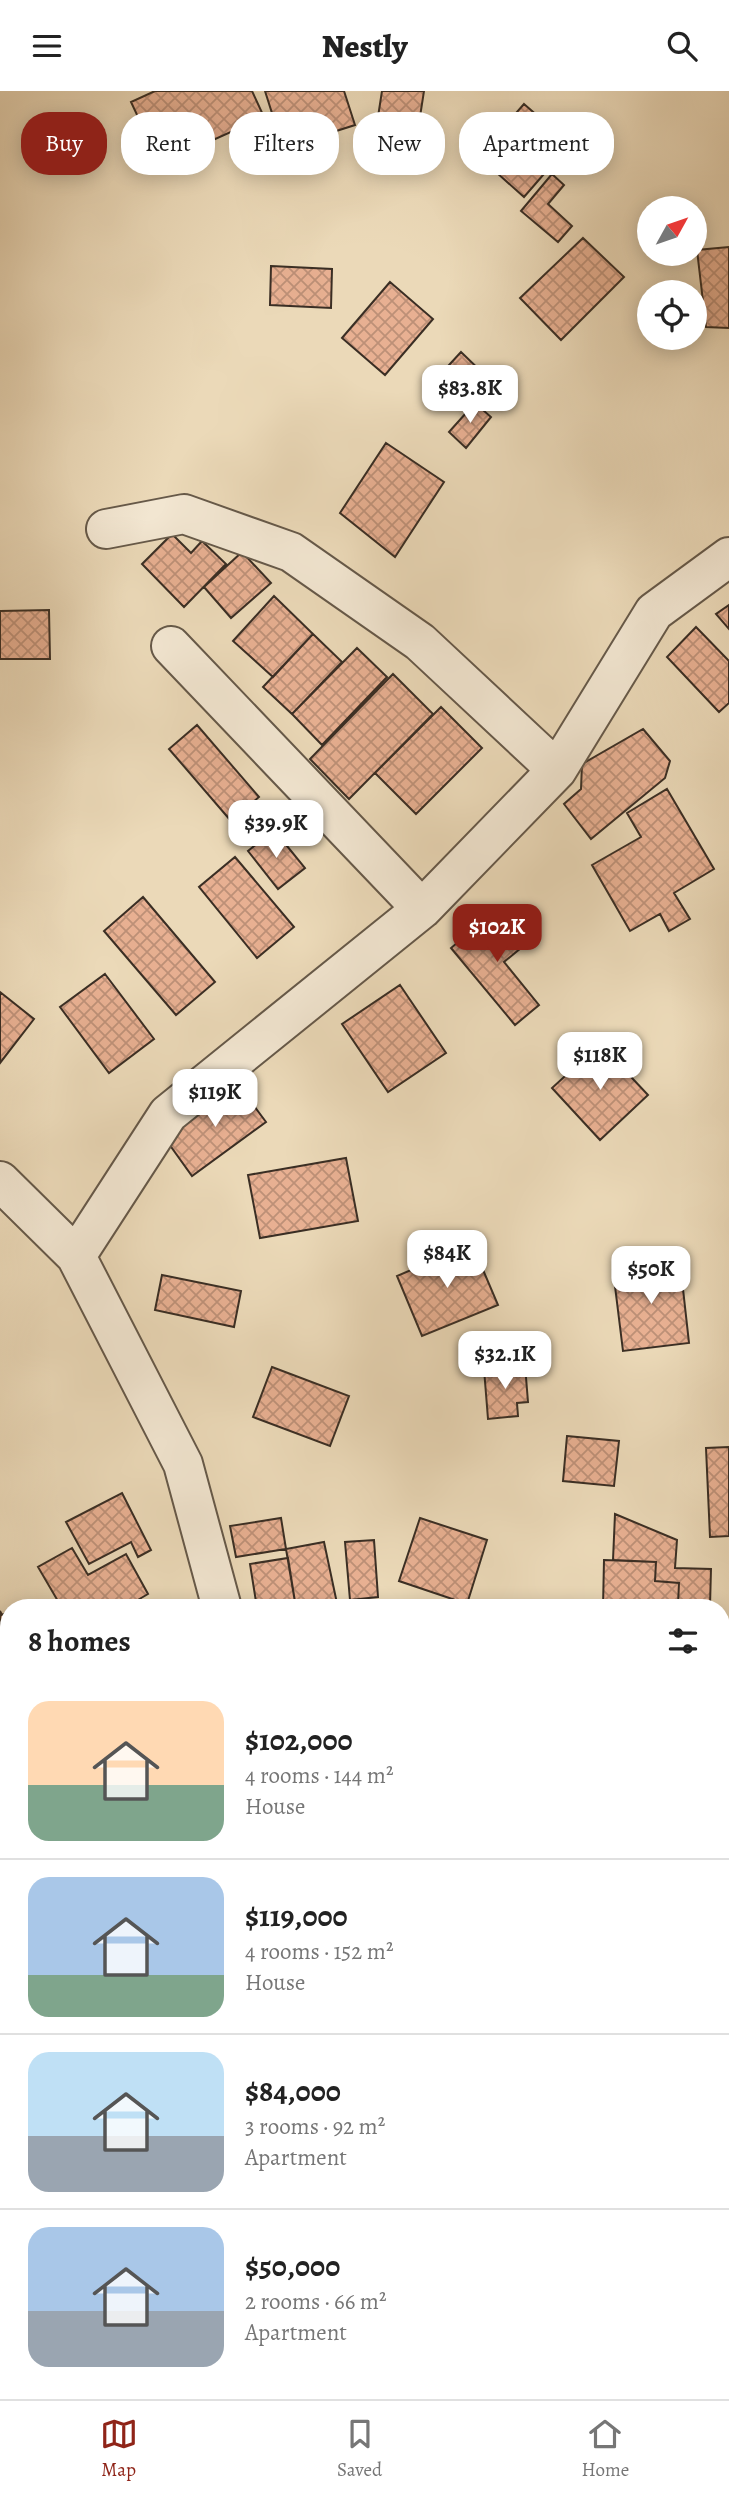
<!DOCTYPE html>
<meta charset="utf-8">
<style>
body{margin:0;font-family:Alegreya,serif;background:#f2f2f2;color:#222;height:100vh;display:flex;flex-direction:column;font-size:26px;white-space:nowrap}
*{box-sizing:border-box;margin:0}
p{font-size:23px;color:#767676}
.icon{flex:none;width:38px;height:38px;fill:none;stroke:currentColor;stroke-width:2;stroke-linecap:round;stroke-linejoin:round}
.map{position:relative;flex:1;overflow:hidden}
.panel{position:absolute;left:0px;top:1508px;width:730px;height:800px;display:flex;flex-direction:column;background:#fff;border-radius:28px 28px 0 0;box-shadow:0 4px 18px #0003}
.panel>*{flex:none}
.banner{position:absolute;left:21px;top:21px;width:688px;height:63px;display:flex;gap:14px}
.needle{width:46px;rotate:50deg}
.tools{position:absolute;left:637px;top:105px;display:grid;gap:14px}
.tools a{display:grid;place-items:center;width:70px;height:70px;border-radius:50%;background:#fff;box-shadow:0 4px 18px #0003;font-size:35px}
.price{position:absolute;translate:-50% -60px;padding:0 16px;border-radius:14px;background:#fff;color:#222;font-size:23px;line-height:46px;filter:drop-shadow(0 2px 4px #0008)}
.price::after{content:'';position:absolute;left:50%;top:42px;width:21px;height:16px;margin-left:-10px;background:inherit;clip-path:polygon(0 0,100% 0,50% 100%)}
.price.current{background:#8f2418;color:#fff}
ul{padding:0;list-style:none}
li{display:flex;align-items:center;gap:21px;height:175px;padding:0 28px}
li+li{border-top:2px solid #e0e0e0}
li span{display:grid;place-items:center;flex:none;width:196px;height:140px;border-radius:21px;color:#555}
li>.icon{margin-inline-start:auto}
span .icon{width:84px;height:84px;fill:#fffc;stroke-width:1}
li b{font-size:30px}
h2{display:flex;justify-content:space-between;align-items:center;height:84px;padding:0 28px;font-size:30px}
.chip{padding:0 24px;border-radius:28px;background:#fff;box-shadow:0 4px 18px #0003;font-size:24px;line-height:63px}
.chip.current{background:#8f2418;color:#fff}
header{display:flex;justify-content:space-between;align-items:center;height:91px;padding:0 28px;background:#fff;font-size:32px;font-weight:800}
.tab-bar{display:flex;justify-content:space-around;align-items:center;height:98px;border-top:2px solid #e0e0e0;background:#fff;font-size:19px;color:#767676}
.tab-bar a{display:grid;justify-items:center;gap:4px}
.tab-bar .current{color:#8f2418}
.map>svg:first-child{display:block}
.building{fill:url(#building-cross-hatch);stroke:#3a2e24;stroke-width:2}
.lines{fill:none;stroke-linecap:round;stroke-linejoin:round}
.minor-casing{stroke:#665949;stroke-width:42}
.minor{stroke:#f2e6d1;stroke-width:38}
</style>
<header><svg class="icon" aria-label="menu" viewBox="0 0 24 24"><path d="M4 6h16M4 12h16M4 18h16"/></svg>Nestly<svg class="icon" aria-label="search" viewBox="0 0 24 24"><circle cx="10" cy="10" r="6"/><path d="M15 15l6 6"/></svg></header>
<div class="map">
<svg width="729" height="2308" viewBox="0 0 729 2308">
<defs>
<pattern id="building-cross-hatch" width="8" height="8" patternUnits="userSpaceOnUse" patternTransform="scale(1.75)"><rect width="8" height="8" fill="#e8b092"/><path d="M0 0l8 8M0 8l8-8" fill="none" stroke="#bd9077"/></pattern>
</defs>
<rect width="100%" height="100%" fill="#ebd9b8"/>
<filter id="stains"><feTurbulence type="fractalNoise" baseFrequency=".00286" numOctaves="4"/><feColorMatrix values="0 0 0 0 .2 0 0 0 0 .09 0 0 0 0 .02 0 0 0 .5 -.17"/></filter>
<radialGradient id="worn" r=".72"><stop offset=".6" stop-color="#630" stop-opacity="0"/><stop offset="1" stop-color="#630" stop-opacity=".3"/></radialGradient>
<path class="building" d="M 155,0 L 252,0 L 264,26 L 160,73 L 131,11 Z
M 265,0 L 344,0 L 355,34 L 283,57 Z
M 382,0 L 424,0 L 412,77 L 371,71 Z
M 524,13 L 570,53 L 524,106 L 497,82 L 509,68 L 490,52 Z
M 552,83 L 564,94 L 548,113 L 572,135 L 558,151 L 521,120 Z
M 583,147 L 624,186 L 561,249 L 520,207 Z
M 729,156 L 729,237 L 706,236 L 697,159 Z
M 271,175 L 332,178 L 331,217 L 270,214 Z
M 390,191 L 433,228 L 385,284 L 342,247 Z
M 461,261 L 489,288 L 466,313 L 438,286 Z
M 475,312 L 491,326 L 466,357 L 449,341 Z
M 386,352 L 444,391 L 395,466 L 340,422 Z
M 172,443 L 191,462 L 202,450 L 226,473 L 184,516 L 142,473 Z
M 242,461 L 271,492 L 231,527 L 204,496 Z
M 274,505 L 313,543 L 273,586 L 233,550 Z
M 729,514 L 729,538 L 716,523 Z
M 49,519 L 50,568 L 0,568 L 0,520 Z
M 696,536 L 729,570 L 729,612 L 719,621 L 667,566 Z
M 313,543 L 342,571 L 292,623 L 263,596 Z
M 357,557 L 387,586 L 322,654 L 292,623 Z
M 393,583 L 433,623 L 349,708 L 310,668 Z
M 441,616 L 482,657 L 416,723 L 375,682 Z
M 197,634 L 259,706 L 231,730 L 169,658 Z
M 643,638 L 670,670 L 665,687 L 591,748 L 564,713 L 581,698 L 582,673 Z
M 667,698 L 714,778 L 674,802 L 690,828 L 669,840 L 660,823 L 630,840 L 592,774 L 641,746 L 627,722 Z
M 274,739 L 305,777 L 278,798 L 248,760 Z
M 235,766 L 294,836 L 257,867 L 199,796 Z
M 143,806 L 215,891 L 176,924 L 104,840 Z
M 498,817 L 527,852 L 504,871 L 539,914 L 515,934 L 451,857 Z
M 105,883 L 154,948 L 109,982 L 60,916 Z
M 400,894 L 446,962 L 388,1001 L 342,933 Z
M 0,901 L 34,928 L 0,972 Z
M 600,953 L 648,1004 L 600,1049 L 552,997 Z
M 237,992 L 266,1031 L 192,1085 L 164,1046 Z
M 346,1067 L 358,1130 L 260,1147 L 248,1084 Z
M 472,1153 L 498,1214 L 422,1245 L 397,1185 Z
M 680,1171 L 689,1252 L 623,1260 L 613,1179 Z
M 162,1184 L 241,1200 L 234,1236 L 155,1219 Z
M 525,1274 L 528,1311 L 517,1312 L 518,1325 L 488,1328 L 484,1278 Z
M 272,1276 L 349,1305 L 330,1355 L 253,1326 Z
M 567,1345 L 619,1350 L 614,1395 L 563,1390 Z
M 729,1356 L 729,1445 L 710,1446 L 706,1357 Z
M 122,1402 L 151,1459 L 138,1466 L 131,1451 L 89,1473 L 66,1431 Z
M 615,1423 L 677,1449 L 675,1477 L 711,1478 L 710,1515 L 678,1514 L 679,1492 L 655,1490 L 656,1471 L 613,1469 Z
M 281,1427 L 286,1458 L 236,1466 L 230,1435 Z
M 420,1427 L 487,1449 L 467,1513 L 399,1490 Z
M 374,1449 L 378,1506 L 350,1509 L 345,1451 Z
M 324,1451 L 338,1517 L 296,1517 L 286,1458 Z
M 72,1457 L 88,1484 L 126,1463 L 148,1503 L 124,1517 L 62,1517 L 38,1476 Z
M 288,1467 L 296,1517 L 257,1517 L 250,1473 Z
M 604,1469 L 656,1471 L 655,1490 L 679,1492 L 678,1514 L 676,1517 L 603,1517 Z
M 0,1520 L 2,1524 L 9,1521 L 9,1569 L 0,1573 Z
M 4,1603 L 9,1614 L 9,1651 L 0,1654 L 0,1604 Z
M 9,1675 L 9,1722 L 0,1725 L 0,1678 Z
M 9,1748 L 9,1793 L 0,1772 L 0,1752 Z
M 4,1888 L 9,1899 L 9,1910 L 0,1914 L 0,1890 Z
M 9,1927 L 9,1976 L 0,1980 L 0,1930 Z
M 9,1985 L 9,2049 L 0,2054 L 0,1991 Z
M 721,2084 L 729,2085 L 729,2168 L 721,2168 Z
M 729,2273 L 729,2308 L 695,2308 L 694,2300 L 721,2300 L 721,2274 Z
M 627,2301 L 628,2308 L 583,2308 Z"/>
<g class="lines">
<defs>
<path id="minor" d="M 106,438 L 184,423 L 291,461 L 420,551 L 557,679
M 171,555 L 422,818
M 0,1090 L 76,1165 L 183,1373 L 222,1517
M 76,1165 L 168,1023 L 422,818 L 557,679 L 654,521 L 729,466
M 721,1667 L 725,1566
M 0,2132 L 9,2126
M 721,2246 L 729,2245
M 265,2308 L 354,2300"/>
</defs>
<use href="#minor" class="minor-casing"/>
<use href="#minor" class="minor"/>
</g>
<rect width="100%" height="100%" filter="url(#stains)"/>
<rect width="100%" height="100%" fill="url(#worn)"/>
</svg>
<div class="tools">
<a><svg class="needle" viewBox="-14 -14 28 28"><path d="M0-13l5 13h-10z" fill="#e53935"/><path d="M0 13l5-13h-10z" fill="#767676"/></svg></a>
<a><svg class="icon" aria-label="locate" viewBox="0 0 24 24"><circle cx="12" cy="12" r="6"/><path d="M12 2v4M12 18v4M2 12h4M18 12h4"/></svg></a>
</div>
<b class="price" style="left:470px;top:334px">$83.8K</b>
<b class="price" style="left:276px;top:769px">$39.9K</b>
<b class="price current" style="left:497px;top:873px">$102K</b>
<b class="price" style="left:600px;top:1001px">$118K</b>
<b class="price" style="left:215px;top:1038px">$119K</b>
<b class="price" style="left:447px;top:1199px">$84K</b>
<b class="price" style="left:651px;top:1215px">$50K</b>
<b class="price" style="left:505px;top:1300px">$32.1K</b>
<div class="banner">
<a class="chip current">Buy</a>
<a class="chip">Rent</a>
<a class="chip">Filters</a>
<a class="chip">New</a>
<a class="chip">Apartment</a>
</div>
<section class="panel">
<h2>8 homes<svg class="icon" aria-label="filters" viewBox="0 0 24 24"><path d="M4 7h16M4 17h16"/><circle cx="9" cy="7" r="2"/><circle cx="15" cy="17" r="2"/></svg></h2>
<ul>
<li><span style="background:linear-gradient(#ffd9b3 60%,#7fa58c 0)"><svg class="icon" aria-label="home" viewBox="0 0 24 24"><path d="M3 11l9-7 9 7M6 9v11h12V9"/></svg></span><div><b>$102,000</b><p>4 rooms · 144 m²</p><p>House</p></div></li>
<li><span style="background:linear-gradient(#a9c7e8 70%,#7fa58c 0)"><svg class="icon" aria-label="home" viewBox="0 0 24 24"><path d="M3 11l9-7 9 7M6 9v11h12V9"/></svg></span><div><b>$119,000</b><p>4 rooms · 152 m²</p><p>House</p></div></li>
<li><span style="background:linear-gradient(#bfe0f5 60%,#9aa5b1 0)"><svg class="icon" aria-label="home" viewBox="0 0 24 24"><path d="M3 11l9-7 9 7M6 9v11h12V9"/></svg></span><div><b>$84,000</b><p>3 rooms · 92 m²</p><p>Apartment</p></div></li>
<li><span style="background:linear-gradient(#a9c7e8 60%,#9aa5b1 0)"><svg class="icon" aria-label="home" viewBox="0 0 24 24"><path d="M3 11l9-7 9 7M6 9v11h12V9"/></svg></span><div><b>$50,000</b><p>2 rooms · 66 m²</p><p>Apartment</p></div></li>
</ul>
</section>
</div>
<nav class="tab-bar">
<a class="current"><svg class="icon" aria-label="map" viewBox="0 0 24 24"><path d="M3 6l6-2 6 2 6-2v14l-6 2-6-2-6 2zM9 4v14M15 6v14"/></svg>Map</a>
<a><svg class="icon" aria-label="saved" viewBox="0 0 24 24"><path d="M7 4h10v16l-5-4-5 4z"/></svg>Saved</a>
<a><svg class="icon" aria-label="home" viewBox="0 0 24 24"><path d="M3 11l9-7 9 7M6 9v11h12V9"/></svg>Home</a>
</nav>
